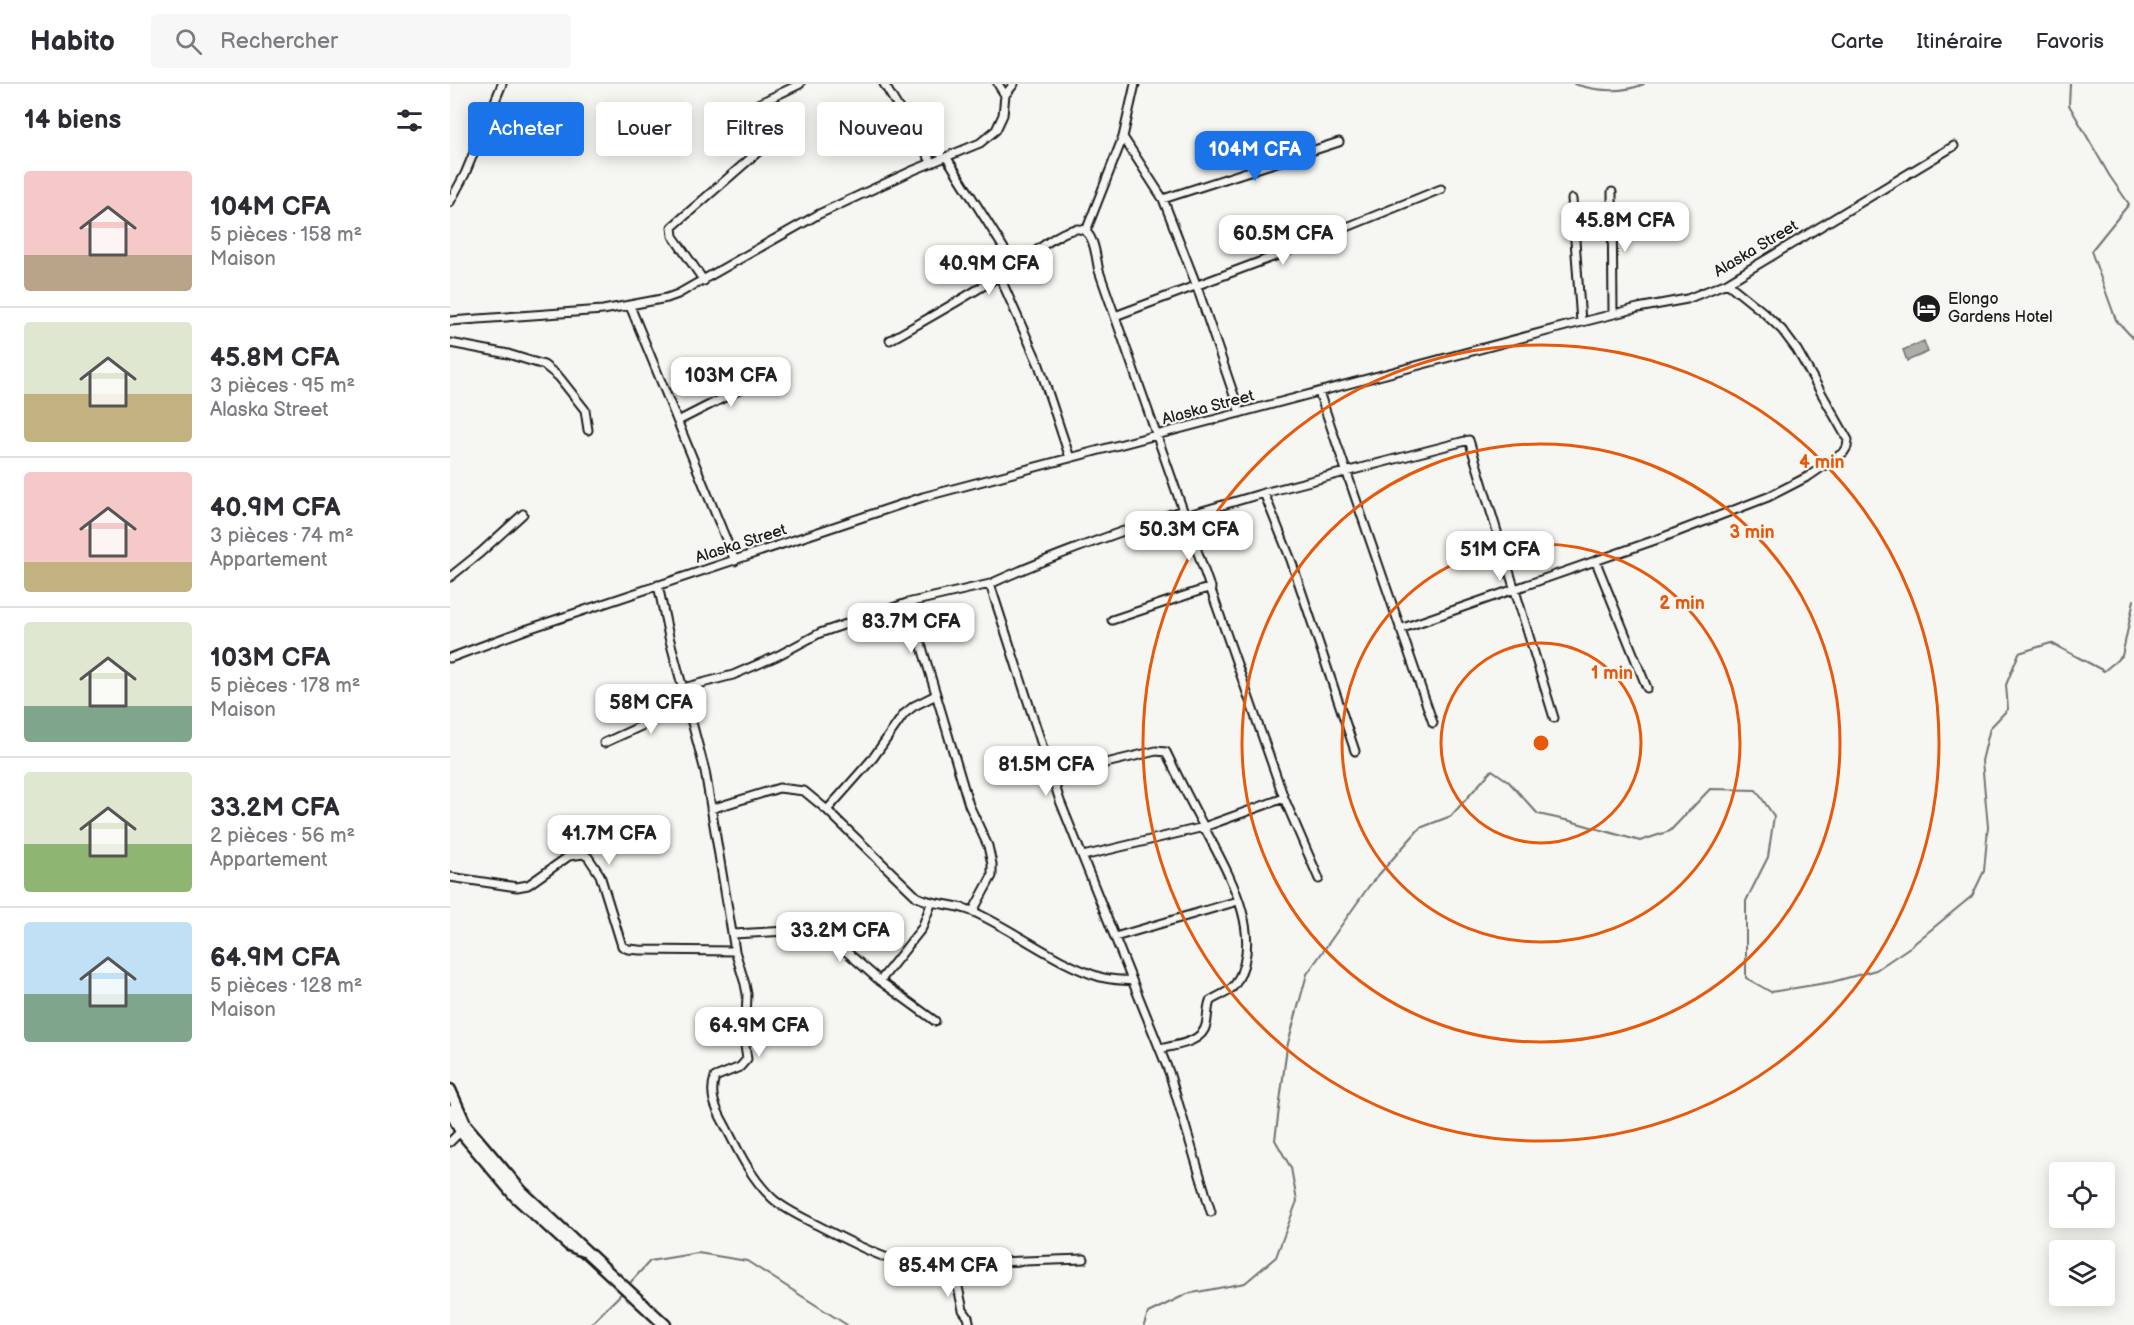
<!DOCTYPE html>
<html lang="fr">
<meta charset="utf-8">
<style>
body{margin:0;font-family:"Balsamiq Sans",sans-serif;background:#f7f7f7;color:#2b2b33;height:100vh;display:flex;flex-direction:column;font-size:22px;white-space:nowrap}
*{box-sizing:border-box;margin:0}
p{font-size:20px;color:#7c7c81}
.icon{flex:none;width:33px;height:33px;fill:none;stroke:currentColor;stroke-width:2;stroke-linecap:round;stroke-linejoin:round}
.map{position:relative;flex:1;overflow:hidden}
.sheet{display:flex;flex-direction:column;background:#fff;width:450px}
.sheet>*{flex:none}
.hud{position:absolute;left:18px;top:18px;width:570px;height:54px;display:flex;gap:12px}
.fabs{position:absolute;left:1599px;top:1078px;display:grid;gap:12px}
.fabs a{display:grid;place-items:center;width:66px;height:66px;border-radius:6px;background:#fff;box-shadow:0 3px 15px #0003;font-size:30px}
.price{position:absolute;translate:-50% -51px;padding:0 14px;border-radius:12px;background:#fff;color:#222;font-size:20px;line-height:39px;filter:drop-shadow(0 2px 3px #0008)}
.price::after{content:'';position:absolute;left:50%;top:36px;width:18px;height:14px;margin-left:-9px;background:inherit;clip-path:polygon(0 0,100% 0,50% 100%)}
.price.on{background:#1a73e8;color:#fff}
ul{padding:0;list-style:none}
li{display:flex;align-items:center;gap:18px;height:150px;padding:0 24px}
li+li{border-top:2px solid #e1e1e2}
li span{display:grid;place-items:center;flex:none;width:168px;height:120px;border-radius:6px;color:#555}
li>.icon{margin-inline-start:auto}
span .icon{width:72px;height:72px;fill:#fffc;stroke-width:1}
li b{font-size:26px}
h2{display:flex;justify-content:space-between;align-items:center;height:72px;padding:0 24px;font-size:26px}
.chip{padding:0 21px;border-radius:6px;background:#fff;box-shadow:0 3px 15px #0003;font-size:21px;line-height:54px}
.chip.on{background:#1a73e8;color:#fff}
header{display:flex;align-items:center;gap:36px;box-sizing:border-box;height:84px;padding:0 30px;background:#fff;border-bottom:2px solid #e1e1e2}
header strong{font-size:28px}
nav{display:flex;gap:33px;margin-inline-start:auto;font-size:21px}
.search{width:420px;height:54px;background:#f7f7f7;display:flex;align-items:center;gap:15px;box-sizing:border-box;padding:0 21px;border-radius:6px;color:#7c7c81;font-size:22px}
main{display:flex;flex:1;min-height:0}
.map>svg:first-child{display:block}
.water{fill:#acaca9;stroke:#727271;stroke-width:1.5}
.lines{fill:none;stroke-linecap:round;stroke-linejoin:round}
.stream{stroke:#727271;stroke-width:2}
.minor-casing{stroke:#1c1c1c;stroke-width:11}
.trunk-casing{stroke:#1c1c1c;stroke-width:15}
.minor{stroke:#f6f6f2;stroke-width:7}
.trunk{stroke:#f6f6f2;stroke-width:10}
.ring{fill:none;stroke:#e8590c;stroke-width:3}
.labels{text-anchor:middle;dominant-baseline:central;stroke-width:4.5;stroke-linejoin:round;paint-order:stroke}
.street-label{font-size:16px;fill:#1c1c1c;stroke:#f6f6f2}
.poi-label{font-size:16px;fill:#1c1c1c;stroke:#f6f6f2;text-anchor:start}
.centre{fill:#e8590c;stroke:#f6f6f2;stroke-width:3}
.ring-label{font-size:18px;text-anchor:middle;font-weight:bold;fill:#e8590c;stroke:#f6f6f2;stroke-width:4.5;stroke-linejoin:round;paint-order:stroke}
</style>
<header>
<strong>Habito</strong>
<div class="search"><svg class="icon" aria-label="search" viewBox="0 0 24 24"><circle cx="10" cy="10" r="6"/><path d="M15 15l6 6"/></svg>Rechercher</div>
<nav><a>Carte</a><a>Itinéraire</a><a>Favoris</a></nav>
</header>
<main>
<section class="sheet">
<h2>14 biens<svg class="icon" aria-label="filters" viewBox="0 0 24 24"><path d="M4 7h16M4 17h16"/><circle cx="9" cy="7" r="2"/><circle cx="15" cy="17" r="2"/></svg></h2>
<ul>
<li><span style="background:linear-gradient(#f6c9c9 70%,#b9a48a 0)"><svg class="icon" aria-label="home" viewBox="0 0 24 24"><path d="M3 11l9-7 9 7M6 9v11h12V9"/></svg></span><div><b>104M CFA</b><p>5 pièces · 158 m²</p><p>Maison</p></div></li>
<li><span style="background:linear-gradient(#dfe7d0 60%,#c2b280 0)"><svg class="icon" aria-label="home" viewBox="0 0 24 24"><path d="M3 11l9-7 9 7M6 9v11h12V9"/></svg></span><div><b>45.8M CFA</b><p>3 pièces · 95 m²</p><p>Alaska Street</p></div></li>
<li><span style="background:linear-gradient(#f6c9c9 75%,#c2b280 0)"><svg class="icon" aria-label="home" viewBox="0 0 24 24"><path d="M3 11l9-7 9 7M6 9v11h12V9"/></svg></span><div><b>40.9M CFA</b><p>3 pièces · 74 m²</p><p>Appartement</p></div></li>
<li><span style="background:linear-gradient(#dfe7d0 70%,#7fa58c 0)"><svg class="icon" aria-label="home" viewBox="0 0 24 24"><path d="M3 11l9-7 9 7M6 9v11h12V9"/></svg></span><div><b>103M CFA</b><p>5 pièces · 178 m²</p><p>Maison</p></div></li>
<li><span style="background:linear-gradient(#dfe7d0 60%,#8fb573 0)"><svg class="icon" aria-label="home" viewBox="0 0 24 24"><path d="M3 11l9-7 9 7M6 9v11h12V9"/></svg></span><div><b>33.2M CFA</b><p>2 pièces · 56 m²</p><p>Appartement</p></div></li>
<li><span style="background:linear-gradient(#bfe0f5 60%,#7fa58c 0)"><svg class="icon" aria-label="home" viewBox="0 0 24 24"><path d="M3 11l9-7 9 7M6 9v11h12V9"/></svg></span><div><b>64.9M CFA</b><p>5 pièces · 128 m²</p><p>Maison</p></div></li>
</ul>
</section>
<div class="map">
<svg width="1684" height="1241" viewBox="0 0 1684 1241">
<rect width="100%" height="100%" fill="#f6f6f2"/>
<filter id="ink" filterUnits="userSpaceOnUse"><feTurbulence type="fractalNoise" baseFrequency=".0167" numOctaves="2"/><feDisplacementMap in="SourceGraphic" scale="12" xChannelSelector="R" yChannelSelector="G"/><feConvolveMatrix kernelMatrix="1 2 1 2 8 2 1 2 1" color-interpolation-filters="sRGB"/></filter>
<g filter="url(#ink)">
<path class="water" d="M 1474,257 L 1478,268 L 1457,277 L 1453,266 Z"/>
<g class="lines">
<path class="stream" d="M 1124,0 C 1147,7 1173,9 1194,0
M 1620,0 L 1619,21 L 1659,91 L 1679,120 L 1641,167 L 1666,236 L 1684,255
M 178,1201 L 200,1177 L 248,1169 L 297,1177 L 397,1241
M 140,1241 L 173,1208
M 694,1241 L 698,1229 L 737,1210 L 795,1199 L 826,1173 L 847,1117 L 841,1084 L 825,1056 L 837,963 L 857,890 L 919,802 L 946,771 L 970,744 L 1001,732 L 1042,686 L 1058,697 L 1088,730 L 1120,737 L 1190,757 L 1220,747 L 1260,705 L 1306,706 L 1324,732 L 1318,773 L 1296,817 L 1296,894 L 1321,908 L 1382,898 L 1426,886 L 1460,863 L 1522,812 L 1534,787 L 1538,743 L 1532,677 L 1540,644 L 1558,625 L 1556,601 L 1569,569 L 1601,559 L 1654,587 L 1672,572 L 1684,516"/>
<defs>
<path id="minor" d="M 434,0 L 482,79
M 555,11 L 564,0
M 673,53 L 713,115 L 746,200 L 790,329
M 497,74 L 565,182
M 1162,108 L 1163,230
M 713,115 L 889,58
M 1122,115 L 1131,238
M 0,118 L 15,90 L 52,0
M 636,147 L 673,53 L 685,0
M 549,191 L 589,281 L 620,374
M 254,197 L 223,152 L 222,143 L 317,60 L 318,47 L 306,26 L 306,21 L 350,0
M 180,222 L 285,477
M 665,232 L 828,171 L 991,105
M 0,237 L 153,226 L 217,214 L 228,210 L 369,130 L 464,86 L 530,59 L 546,46 L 553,31 L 555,11 L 548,0
M 440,256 C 486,230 533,204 577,174 C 589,165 618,140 633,146 C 645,151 646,175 649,187 L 834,714 L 869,795
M 0,259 L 58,270 L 94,281 L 109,293 L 135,326 L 138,346
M 869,308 L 983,639
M 228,337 L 322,289
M 814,409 L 841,476 L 905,667
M 733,426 C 668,449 603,471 540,500 L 610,717 L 719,988 L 761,1128
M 735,432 L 814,409 L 1019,356 L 1104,634
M 1146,478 L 1197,604
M 0,493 L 30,469 L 73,430
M 208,501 L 219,553 L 255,687 L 285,867 L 295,900 L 297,910 L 295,962 L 297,975 L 290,983 L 265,993 C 258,1013 268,1028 277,1045 C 289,1069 302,1095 322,1114 C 335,1126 354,1134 369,1142 C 398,1157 427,1172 458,1181 L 634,1175
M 457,519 L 540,500
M 662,536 L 761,503
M 950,545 L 1211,454 L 1318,413 L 1359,392 L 1394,368 L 1397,363 L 1398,356 L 1347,266 L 1332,246 L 1313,228 L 1277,199
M 0,574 L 75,546 L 473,413 L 1116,242 L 1188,224 L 1237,215 L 1277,199 L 1504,62
M 233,604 L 283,591 L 327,572 L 370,549 L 457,519 L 466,543 L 519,721 L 538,762 L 542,780 L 542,792 L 523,827
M 154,659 L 237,621
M 602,692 L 706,667 L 716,668 C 728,693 740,717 753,741 C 776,786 816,849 786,899 C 780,909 768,911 760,917 C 757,925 758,933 756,941 C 752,959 725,961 710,965
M 261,725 L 329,704 L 354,707 L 377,726 L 467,813 C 486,822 505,819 524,828 C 566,847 605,879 650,893 C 660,896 672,896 682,897
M 377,726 L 423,674 L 454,630 L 464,622 L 486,611
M 633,772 L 754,743 L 834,714
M 0,793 L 67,803 L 78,801 L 119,772 L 133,770 L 138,773 L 150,791 L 172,862 L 178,865 L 190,866 L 285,867
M 283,850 L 357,846 L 370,850 L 398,869 L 430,897 L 485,937
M 665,853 L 788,817
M 430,897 L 472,844 L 481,820
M 0,1058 L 13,1045
M 503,1180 L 513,1226 L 518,1233 L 520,1241"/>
<path id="trunk" d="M 0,1006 L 16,1042 L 72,1108 L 215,1241
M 0,1026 L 11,1048 L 66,1113 L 119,1161 L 133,1167"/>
</defs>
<use href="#minor" class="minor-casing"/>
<use href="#trunk" class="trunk-casing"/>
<use href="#minor" class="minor"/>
<use href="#trunk" class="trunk"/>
</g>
</g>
<g class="ring">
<circle cx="1091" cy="659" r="100"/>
<circle cx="1091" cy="659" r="199"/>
<circle cx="1091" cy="659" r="299"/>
<circle cx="1091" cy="659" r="398"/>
</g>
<defs>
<symbol id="hotel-disc" viewBox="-11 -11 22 22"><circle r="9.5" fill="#1c1c1c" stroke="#f6f6f2"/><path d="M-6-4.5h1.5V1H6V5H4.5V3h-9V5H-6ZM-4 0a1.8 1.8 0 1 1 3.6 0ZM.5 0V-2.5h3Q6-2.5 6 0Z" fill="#fff"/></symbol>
</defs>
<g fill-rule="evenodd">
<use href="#hotel-disc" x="1460" y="208" width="33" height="33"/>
</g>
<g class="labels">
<g class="street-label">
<text transform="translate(1306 165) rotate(-31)">Alaska Street</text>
<text transform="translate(758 324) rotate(-15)">Alaska Street</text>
<text transform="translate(291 460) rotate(-18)">Alaska Street</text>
</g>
<g class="poi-label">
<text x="1498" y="215">Elongo<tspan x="1498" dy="18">Gardens Hotel</tspan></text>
</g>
</g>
<circle cx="1091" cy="659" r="9" class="centre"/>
<g class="ring-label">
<text x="1372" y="384">4 min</text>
<text x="1302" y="454">3 min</text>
<text x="1232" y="525">2 min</text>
<text x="1162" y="595">1 min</text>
</g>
</svg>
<div class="fabs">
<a><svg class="icon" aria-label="locate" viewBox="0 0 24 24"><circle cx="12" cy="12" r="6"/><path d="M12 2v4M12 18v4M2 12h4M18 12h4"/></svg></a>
<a><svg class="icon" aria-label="layers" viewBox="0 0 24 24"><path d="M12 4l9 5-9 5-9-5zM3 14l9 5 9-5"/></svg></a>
</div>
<b class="price on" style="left:805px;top:98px">104M CFA</b>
<b class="price" style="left:1175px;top:169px">45.8M CFA</b>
<b class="price" style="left:833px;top:182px">60.5M CFA</b>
<b class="price" style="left:539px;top:212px">40.9M CFA</b>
<b class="price" style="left:281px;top:324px">103M CFA</b>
<b class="price" style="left:739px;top:478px">50.3M CFA</b>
<b class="price" style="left:1050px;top:498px">51M CFA</b>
<b class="price" style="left:461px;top:570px">83.7M CFA</b>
<b class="price" style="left:201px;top:651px">58M CFA</b>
<b class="price" style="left:596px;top:713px">81.5M CFA</b>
<b class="price" style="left:159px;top:782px">41.7M CFA</b>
<b class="price" style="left:390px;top:879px">33.2M CFA</b>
<b class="price" style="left:309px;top:974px">64.9M CFA</b>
<b class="price" style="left:498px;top:1214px">85.4M CFA</b>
<div class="hud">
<a class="chip on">Acheter</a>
<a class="chip">Louer</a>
<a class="chip">Filtres</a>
<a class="chip">Nouveau</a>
</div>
</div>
</main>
